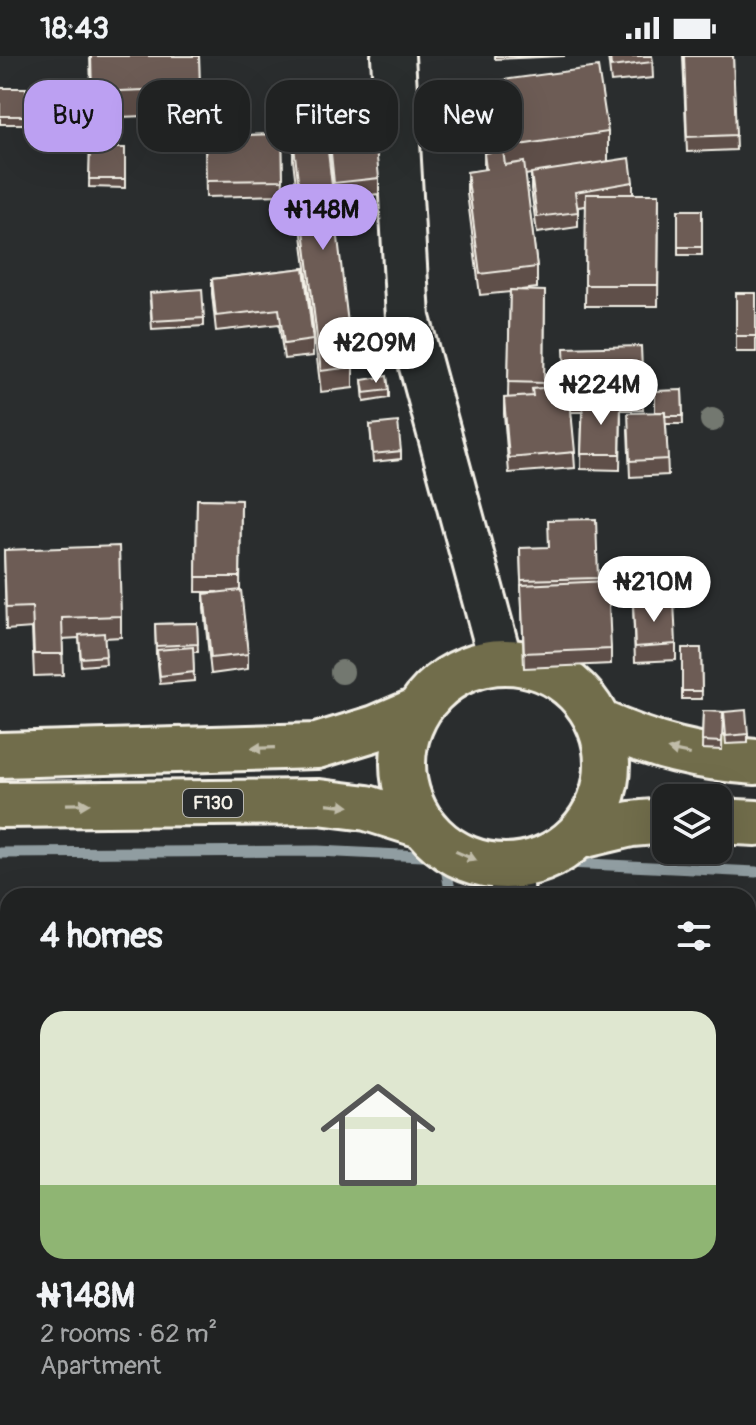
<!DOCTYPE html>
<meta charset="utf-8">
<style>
body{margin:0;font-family:Pangolin,sans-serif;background:#2d2f2f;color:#f1f3f6;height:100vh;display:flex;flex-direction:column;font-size:30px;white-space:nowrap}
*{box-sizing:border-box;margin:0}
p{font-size:26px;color:#a2a4a5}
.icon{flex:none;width:44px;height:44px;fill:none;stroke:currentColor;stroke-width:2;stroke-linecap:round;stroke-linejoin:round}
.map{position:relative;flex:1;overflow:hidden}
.panel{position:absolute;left:0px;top:832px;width:756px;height:538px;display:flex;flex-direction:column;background:#202222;border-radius:24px 24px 0 0;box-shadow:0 8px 32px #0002,0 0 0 2px #3d3f40}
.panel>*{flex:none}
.banner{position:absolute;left:24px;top:24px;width:708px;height:72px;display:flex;gap:16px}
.tools{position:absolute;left:652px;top:728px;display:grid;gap:16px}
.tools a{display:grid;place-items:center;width:80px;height:80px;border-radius:16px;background:#202222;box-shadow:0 8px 32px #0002,0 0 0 2px #3d3f40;font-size:40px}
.price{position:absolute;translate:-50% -68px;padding:0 18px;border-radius:28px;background:#fff;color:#222;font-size:26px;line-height:52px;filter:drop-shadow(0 2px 4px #0008)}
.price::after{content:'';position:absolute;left:50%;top:48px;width:24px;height:18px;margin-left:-12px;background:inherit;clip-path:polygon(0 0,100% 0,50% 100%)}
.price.selected{background:#bca0f2;color:#111}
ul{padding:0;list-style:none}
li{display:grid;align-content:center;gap:16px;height:424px;padding:0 40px}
li span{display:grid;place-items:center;height:248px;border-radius:24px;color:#555}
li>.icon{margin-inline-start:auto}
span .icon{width:144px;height:144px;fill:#fffc;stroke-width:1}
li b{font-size:34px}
h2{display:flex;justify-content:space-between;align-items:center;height:96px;padding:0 40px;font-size:34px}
.chip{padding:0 28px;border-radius:24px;background:#202222;box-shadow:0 8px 32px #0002,0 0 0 2px #3d3f40;font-size:28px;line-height:72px}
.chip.selected{background:#bca0f2;color:#111}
.status{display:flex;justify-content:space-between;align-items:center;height:56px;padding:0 40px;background:#202222;direction:ltr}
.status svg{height:22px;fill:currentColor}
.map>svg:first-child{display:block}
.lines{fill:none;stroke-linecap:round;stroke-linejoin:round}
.stream{stroke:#909da1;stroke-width:11}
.minor-casing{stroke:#f4f1e8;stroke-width:48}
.major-casing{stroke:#f4f1e8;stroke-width:50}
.minor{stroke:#2a2d2e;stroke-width:42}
.major{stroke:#716d4b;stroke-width:44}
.tree{fill:#737870}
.wall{fill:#5e4f49;stroke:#f4f1e8;stroke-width:2}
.building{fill:#6d5c55;stroke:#f4f1e8;stroke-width:2}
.oneway{fill:#c0bca9}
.labels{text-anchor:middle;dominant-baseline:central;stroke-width:6;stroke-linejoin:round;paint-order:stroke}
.shield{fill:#2a2d2e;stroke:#b7b6b0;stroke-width:2}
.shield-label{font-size:18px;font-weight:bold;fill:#f4f1e8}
</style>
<div class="status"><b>18:43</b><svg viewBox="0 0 49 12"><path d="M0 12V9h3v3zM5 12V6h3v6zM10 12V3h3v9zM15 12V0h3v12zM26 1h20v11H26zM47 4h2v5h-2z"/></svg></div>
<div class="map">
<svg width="756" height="1369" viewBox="0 0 756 1369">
<rect width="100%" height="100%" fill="#2a2d2e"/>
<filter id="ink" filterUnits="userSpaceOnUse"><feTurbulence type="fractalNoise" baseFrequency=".0125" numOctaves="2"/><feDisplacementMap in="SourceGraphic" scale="16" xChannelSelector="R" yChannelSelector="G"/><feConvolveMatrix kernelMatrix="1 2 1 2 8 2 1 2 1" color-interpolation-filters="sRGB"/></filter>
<g filter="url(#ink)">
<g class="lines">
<path class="stream" d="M 0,797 L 318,795 L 756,816
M 444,801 L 451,840
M 534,1362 L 535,1369"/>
<defs>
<path id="minor" d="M 393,0 L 408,262 L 501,606
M 510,810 L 513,840
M 584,1362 L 585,1369"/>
<path id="major" d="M403 708a102 102 0 1 1 204 0a102 102 0 1 1-204 0Z
M 600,667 C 654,691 697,702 756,706
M 0,699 L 317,690 L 376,672 L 418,654
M 0,749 L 319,746 L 367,752 L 424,770
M 718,765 L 756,767
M 576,781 L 631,768 L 666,765"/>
</defs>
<use href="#minor" class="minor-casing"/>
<use href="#major" class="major-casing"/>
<use href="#minor" class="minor"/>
<use href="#major" class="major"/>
</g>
<g class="tree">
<circle cx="712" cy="364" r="12"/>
<circle cx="342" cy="616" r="12"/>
</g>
<path class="wall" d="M 90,0 L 199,0 L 200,58 L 92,62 Z
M 495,0 L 565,0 L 495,3 Z
M 608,0 L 652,0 L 653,22 L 611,26 Z
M 683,0 L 733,0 L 736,94 L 687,96 Z
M 496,25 L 608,76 L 608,105 L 633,126 L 633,138 L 659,138 L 658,250 L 585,250 L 586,150 L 578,151 L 578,171 L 537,177 L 531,133 L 531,118 L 525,119 L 537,211 L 537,232 L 521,234 L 545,235 L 544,332 L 563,344 L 566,344 L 564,308 L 643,338 L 643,354 L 621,354 L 620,414 L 581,413 L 582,356 L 571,356 L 575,412 L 509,417 L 504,358 L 504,342 L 508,342 L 510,236 L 480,239 L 467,137 L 467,116 L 484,114 L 484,97 L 501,94 L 496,56 Z
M 0,32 L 26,32 L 27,68 L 0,68 Z
M 282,78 L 283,139 L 206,141 L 205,80 Z
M 293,82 L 353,311 L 353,332 L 321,336 L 293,104 Z
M 330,87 L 379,122 L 379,138 L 334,143 L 330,102 Z
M 90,92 L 125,92 L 125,132 L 89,131 Z
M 678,154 L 702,154 L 702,199 L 678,199 Z
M 304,212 L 313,284 L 313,300 L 284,303 L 279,268 L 216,275 L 212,238 L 212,223 Z
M 736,237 L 756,237 L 756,296 L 736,296 Z
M 150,245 L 204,262 L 204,270 L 152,273 Z
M 362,324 L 389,334 L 389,342 L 364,346 Z
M 682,334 L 683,368 L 666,368 L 668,419 L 630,421 L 628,373 L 655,356 Z
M 370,369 L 401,395 L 401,403 L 373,406 Z
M 197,443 L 241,444 L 240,534 L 248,598 L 248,613 L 211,618 L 204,553 L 204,538 L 218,536 L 196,536 Z
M 520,492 L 598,522 L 611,593 L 611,608 L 524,612 Z
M 4,494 L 121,560 L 121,581 L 104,582 L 106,608 L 81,610 L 79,582 L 62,583 L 63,619 L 34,620 L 32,572 L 6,574 Z
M 633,547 L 676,588 L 676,604 L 635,606 Z
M 197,567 L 198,596 L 193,596 L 194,625 L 160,628 L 157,598 L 156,598 L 155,568 Z
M 682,592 L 701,592 L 702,643 L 682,643 Z
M 703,655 L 723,656 L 722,694 L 702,693 Z
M 724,664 L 748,678 L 748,687 L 726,688 Z"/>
<path class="building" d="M 91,0 L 199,0 L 200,32 L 92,36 Z
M 610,0 L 652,0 L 653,6 L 611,11 Z
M 684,0 L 733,0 L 736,79 L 687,81 Z
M 598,11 L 608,76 L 505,91 L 496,25 Z
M 0,32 L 26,32 L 27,60 L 0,60 Z
M 282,78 L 283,124 L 206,125 L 205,80 Z
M 326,78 L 353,311 L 321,315 L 293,82 Z
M 375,82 L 379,122 L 334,127 L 330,87 Z
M 90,92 L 125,92 L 125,123 L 89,123 Z
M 503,94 L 505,109 L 524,106 L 537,211 L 480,218 L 467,116 L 486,113 L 484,97 Z
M 630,102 L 633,126 L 575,136 L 578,156 L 537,161 L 531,117 Z
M 586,138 L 659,138 L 658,229 L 585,229 Z
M 678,154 L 702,154 L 702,191 L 678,191 Z
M 304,212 L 313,284 L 284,288 L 279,253 L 216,260 L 212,223 Z
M 202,233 L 204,262 L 152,265 L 150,237 Z
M 510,234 L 545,235 L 544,327 L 508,326 Z
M 736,237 L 756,237 L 756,280 L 736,280 Z
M 641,290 L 643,338 L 566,341 L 564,292 Z
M 387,320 L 389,334 L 364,337 L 362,324 Z
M 562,330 L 563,344 L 570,344 L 575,396 L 509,402 L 504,342 L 533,340 L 532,333 Z
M 682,334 L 683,360 L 665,360 L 665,356 L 655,356 L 655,335 Z
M 583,344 L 621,345 L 620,398 L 581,398 Z
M 665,356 L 668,403 L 630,405 L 628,357 Z
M 398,366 L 401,395 L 373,398 L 370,369 Z
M 197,443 L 241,444 L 240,521 L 196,521 Z
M 596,463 L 598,522 L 521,524 L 520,492 L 549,491 L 548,464 Z
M 119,490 L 121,560 L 62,562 L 63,598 L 34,598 L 32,551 L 6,552 L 4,494 Z
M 608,525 L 611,593 L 524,597 L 521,529 Z
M 241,534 L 248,598 L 211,602 L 204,538 Z
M 674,545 L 676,588 L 635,591 L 633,547 Z
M 197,567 L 198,588 L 156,590 L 155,568 Z
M 104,577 L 106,600 L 81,602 L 79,579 Z
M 193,591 L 194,616 L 160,620 L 157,594 Z
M 682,592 L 701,592 L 702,635 L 682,635 Z
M 746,654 L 748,678 L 726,680 L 724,656 Z
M 703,655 L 723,656 L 722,686 L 702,685 Z
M 748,1286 L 756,1286 L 756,1369 L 719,1369 L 719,1362 L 748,1362 Z
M 344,1362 L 385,1362 L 385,1369 L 344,1369 Z"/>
<defs><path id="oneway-solid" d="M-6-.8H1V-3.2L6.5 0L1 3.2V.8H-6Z" transform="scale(2)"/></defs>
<g class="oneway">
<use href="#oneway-solid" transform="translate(263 692) rotate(178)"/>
<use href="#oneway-solid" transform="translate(679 696) rotate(-168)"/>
<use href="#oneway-solid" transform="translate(78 748) rotate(-1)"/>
<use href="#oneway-solid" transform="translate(338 749) rotate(7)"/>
<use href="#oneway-solid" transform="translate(466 800) rotate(24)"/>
</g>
</g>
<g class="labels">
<rect class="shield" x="183" y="733" width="60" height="28" rx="6"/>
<g class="shield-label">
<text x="213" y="747">F130</text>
</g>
</g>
</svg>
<div class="tools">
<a><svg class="icon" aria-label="layers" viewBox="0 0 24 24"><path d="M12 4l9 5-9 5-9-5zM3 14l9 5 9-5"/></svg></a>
</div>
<b class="price selected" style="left:323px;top:196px">₦148M</b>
<b class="price" style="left:376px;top:329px">₦209M</b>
<b class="price" style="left:601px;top:371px">₦224M</b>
<b class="price" style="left:654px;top:568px">₦210M</b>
<div class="banner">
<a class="chip selected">Buy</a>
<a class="chip">Rent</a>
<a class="chip">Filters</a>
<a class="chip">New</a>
</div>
<section class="panel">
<h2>4 homes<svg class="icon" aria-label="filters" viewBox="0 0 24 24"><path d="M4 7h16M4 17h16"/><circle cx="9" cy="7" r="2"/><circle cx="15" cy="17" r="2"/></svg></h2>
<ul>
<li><span style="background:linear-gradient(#dfe7d0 70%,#8fb573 0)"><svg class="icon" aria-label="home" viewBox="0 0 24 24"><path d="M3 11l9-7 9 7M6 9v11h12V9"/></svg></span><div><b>₦148M</b><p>2 rooms · 62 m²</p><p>Apartment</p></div></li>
</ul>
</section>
</div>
